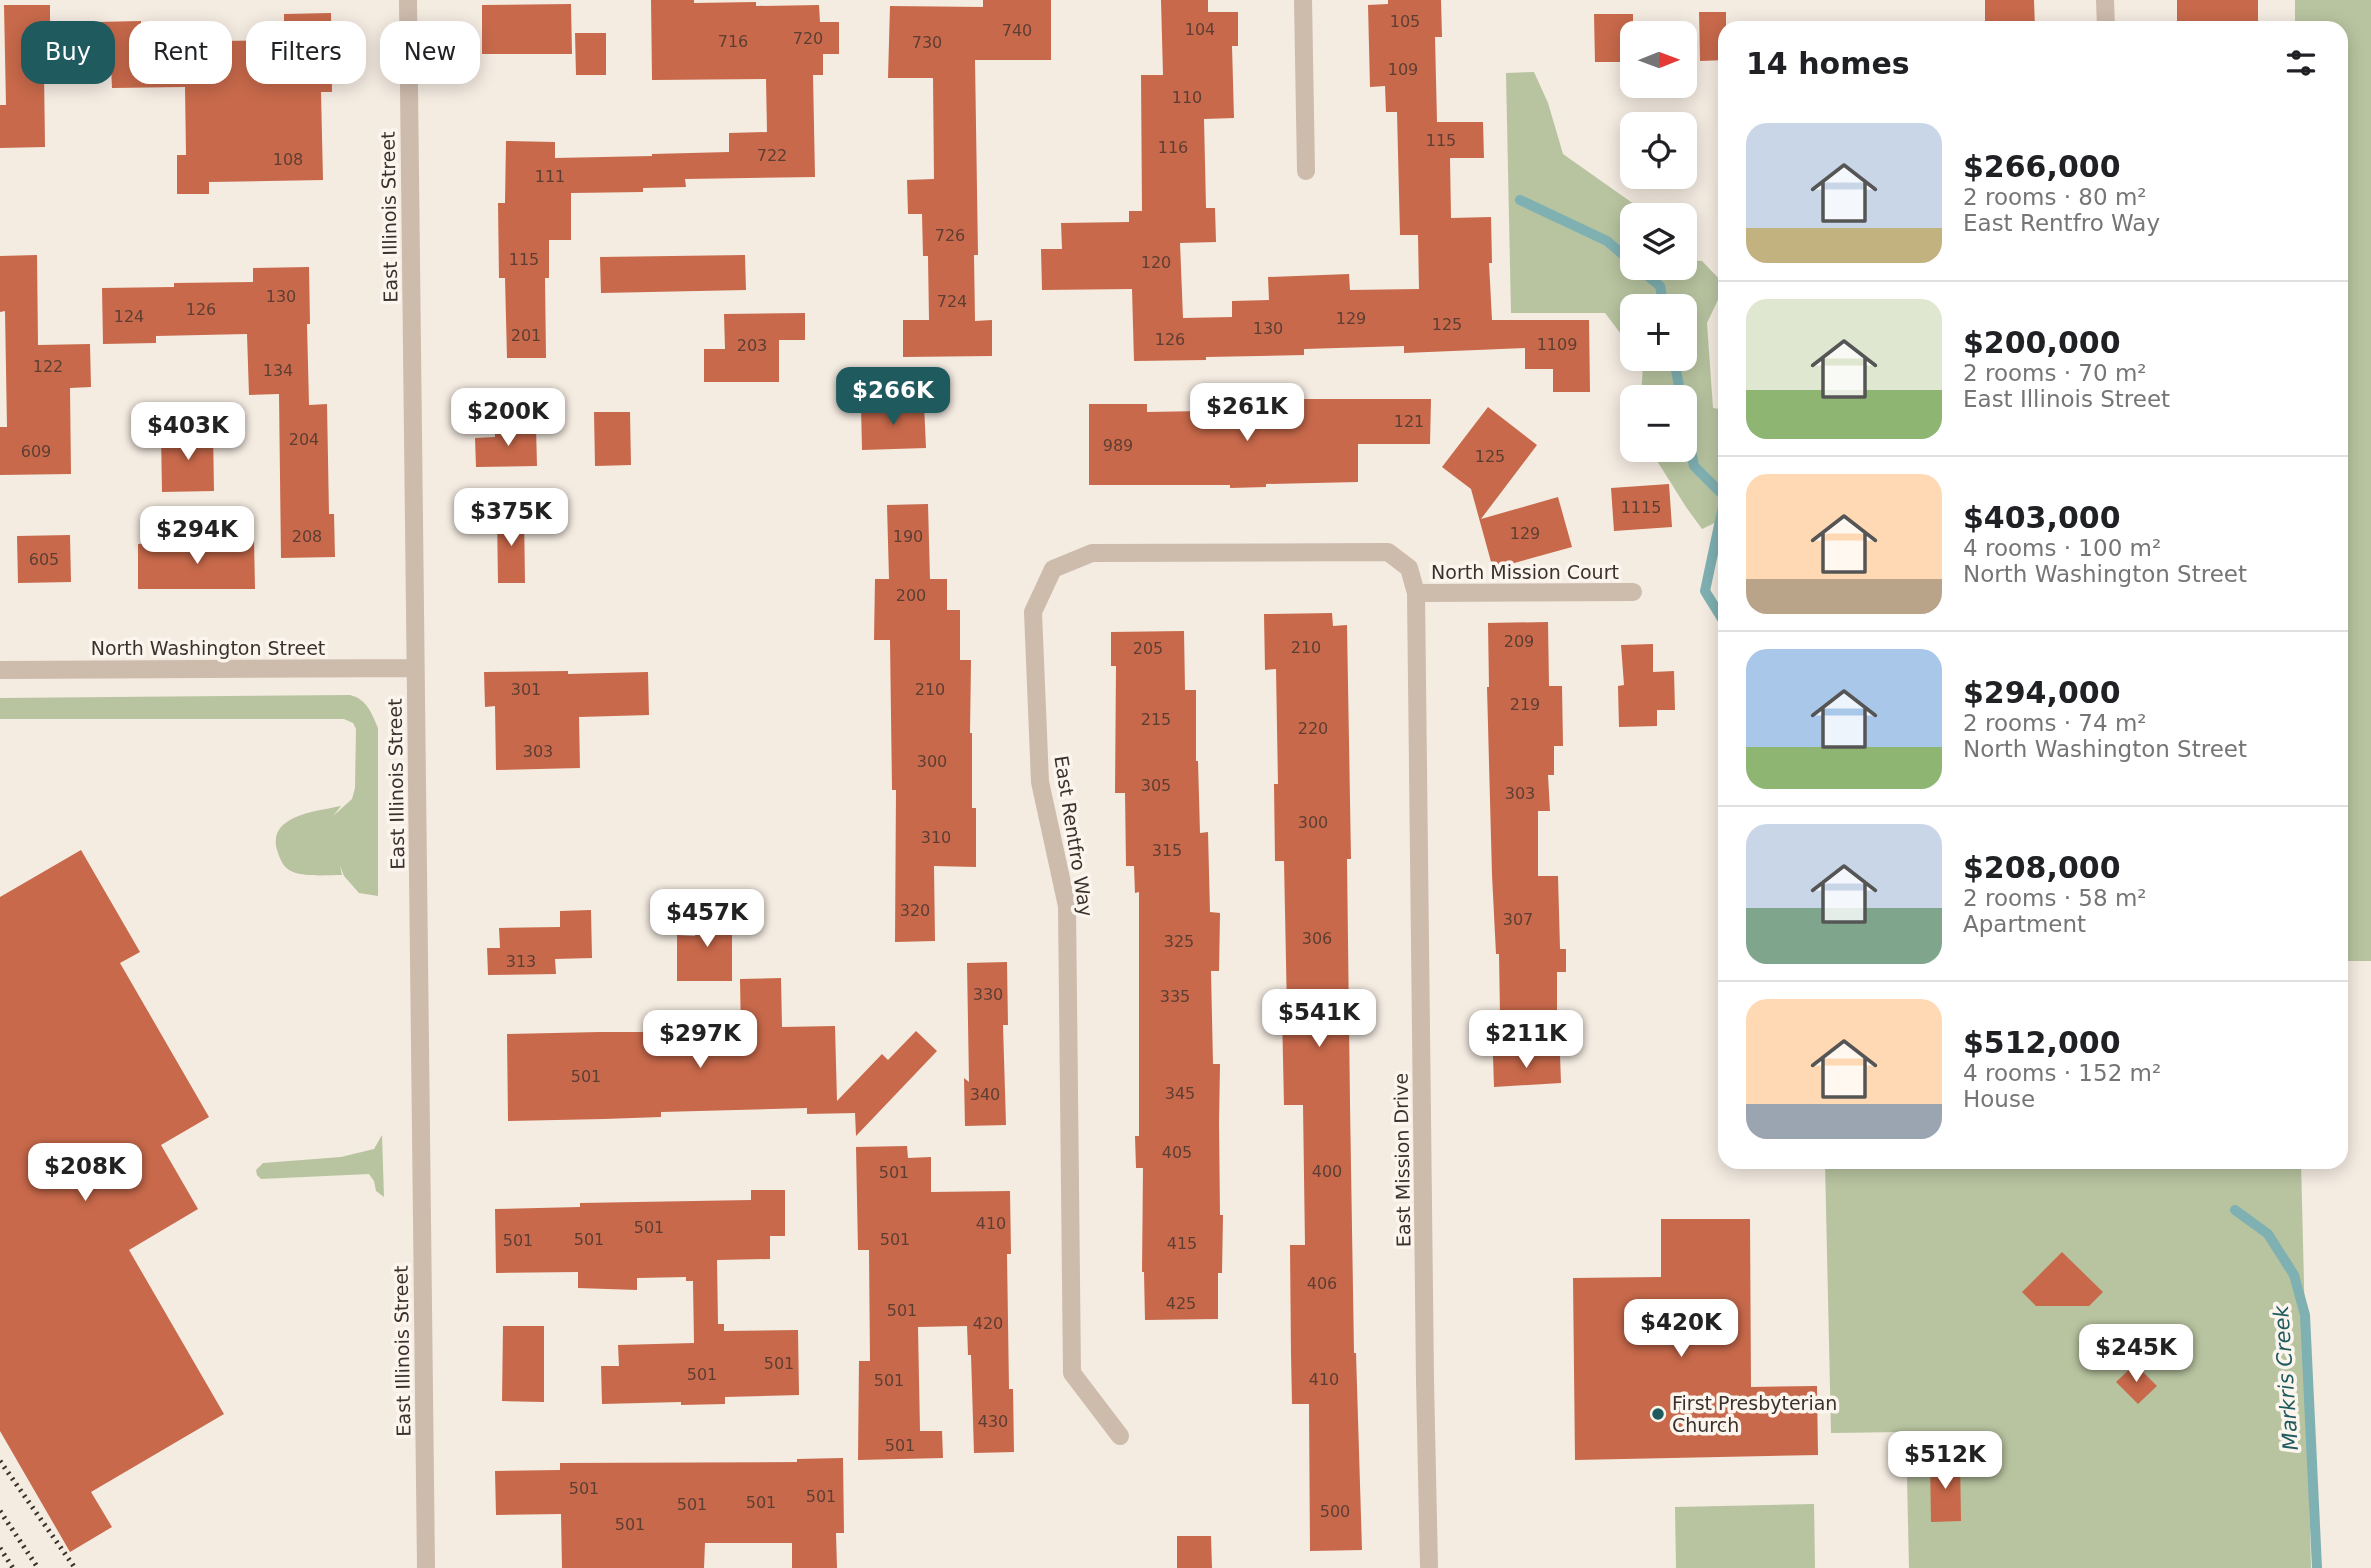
<!DOCTYPE html>
<meta charset="utf-8">
<style>
body{margin:0;font-family:"DejaVu Sans",sans-serif;background:#f2f2f2;color:#202124;height:100vh;display:flex;flex-direction:column;font-size:26px;white-space:nowrap}
*{box-sizing:border-box;margin:0}
p{font-size:23px;color:#757577}
.icon{flex:none;width:38px;height:38px;fill:none;stroke:currentColor;stroke-width:2;stroke-linecap:round;stroke-linejoin:round}
.map{position:relative;flex:1;overflow:hidden}
.side{position:absolute;left:1718px;top:21px;width:630px;height:1148px;display:flex;flex-direction:column;background:#fff;border-radius:21px;box-shadow:0 4px 18px #0003}
.side>*{flex:none}
.hud{position:absolute;left:21px;top:21px;width:665px;height:63px;display:flex;gap:14px}
.needle{width:46px;rotate:89deg}
.tools{position:absolute;left:1620px;top:21px;display:grid;gap:14px}
.tools a{display:grid;place-items:center;width:77px;height:77px;border-radius:14px;background:#fff;box-shadow:0 4px 18px #0003;font-size:35px}
.price{position:absolute;translate:-50% -60px;padding:0 16px;border-radius:14px;background:#fff;color:#222;font-size:23px;line-height:46px;filter:drop-shadow(0 2px 4px #0008)}
.price::after{content:'';position:absolute;left:50%;top:42px;width:21px;height:16px;margin-left:-10px;background:inherit;clip-path:polygon(0 0,100% 0,50% 100%)}
.price.on{background:#1f5a5e;color:#fff}
ul{padding:0;list-style:none}
li{display:flex;align-items:center;gap:21px;height:175px;padding:0 28px}
li+li{border-top:2px solid #e0e0e0}
li span{display:grid;place-items:center;flex:none;width:196px;height:140px;border-radius:21px;color:#555}
li>.icon{margin-inline-start:auto}
span .icon{width:84px;height:84px;fill:#fffc;stroke-width:1}
li b{font-size:30px}
h2{display:flex;justify-content:space-between;align-items:center;height:84px;padding:0 28px;font-size:30px}
.tag{padding:0 24px;border-radius:21px;background:#fff;box-shadow:0 4px 18px #0003;font-size:24px;line-height:63px}
.tag.on{background:#1f5a5e;color:#fff}
.map>svg:first-child{display:block}
.green{fill:#b8c4a0}
.lines{fill:none;stroke-linecap:round;stroke-linejoin:round}
.stream{stroke:#7fb0b2;stroke-width:10}
.building{fill:#c8694b}
.minor{stroke:#cdbbac;stroke-width:18}
.rail{stroke:#3b302b;stroke-width:5;stroke-dasharray:2 5;stroke-linecap:butt}
.poi-dot{fill:#1f5a5e;stroke:#fbf5ee;stroke-width:2.5}
.labels{text-anchor:middle;dominant-baseline:central;stroke-width:7;stroke-linejoin:round;paint-order:stroke}
.number-label{font-size:16px;fill:#5e3e33}
.street-label{font-size:19px;fill:#3b302b;stroke:#fbf5ee}
.poi-label{font-size:19px;fill:#3b302b;stroke:#fbf5ee;text-anchor:start}
.water-label{font-size:21px;font-style:italic;fill:#1f5a5e;stroke:#fbf5ee}
</style>
<div class="map">
<svg width="2371" height="1568" viewBox="0 0 2371 1568">
<rect width="100%" height="100%" fill="#f4ebe1"/>
<path class="green" d="M 2295,0 L 2371,0 L 2371,961 L 2342,961 L 2342,28 L 2295,28 Z
M 1534,72 L 1548,103 L 1563,154 L 1648,214 L 1633,215 L 1633,268 L 1685,268 L 1685,260 L 1702,261 L 1725,285 L 1707,323 L 1713,408 L 1725,410 L 1725,518 L 1702,529 L 1686,507 L 1654,456 L 1652,450 L 1685,450 L 1685,397 L 1641,397 L 1643,364 L 1639,359 L 1685,359 L 1685,306 L 1633,306 L 1633,350 L 1605,313 L 1511,313 L 1506,73 Z
M 350,695 C 367,699 372,714 378,728 L 378,896 L 359,893 L 344,876 L 340,866 L 342,875 C 328,875 306,877 293,872 C 283,868 280,859 277,850 C 267,815 318,811 341,806 L 333,816 L 352,799 L 355,788 L 356,729 L 353,723 L 344,719 L 0,719 L 0,698 Z
M 382,1135 L 384,1197 L 376,1191 L 374,1181 L 369,1174 L 261,1179 L 257,1175 L 256,1170 L 263,1163 L 341,1157 L 374,1149 Z
M 1825,1162 L 2301,1162 L 2311,1568 L 1909,1568 L 1906,1432 L 1831,1433 Z
M 1814,1504 L 1815,1568 L 1676,1568 L 1675,1507 Z"/>
<g class="lines">
<path class="stream" d="M 1520,200 L 1607,241 L 1633,263
M 1638,268 L 1660,286 L 1664,306
M 1674,359 L 1681,397
M 1685,418 L 1694,466 L 1725,497 L 1705,591 L 1726,625
M 2235,1210 L 2268,1234 L 2294,1275 L 2305,1315 L 2317,1568"/>
</g>
<path class="building" d="M 651,0 L 694,0 L 694,3 L 756,2 L 756,6 L 819,5 L 820,22 L 839,22 L 839,54 L 823,54 L 823,75 L 813,75 L 815,177 L 685,179 L 686,187 L 643,188 L 643,192 L 571,193 L 571,240 L 549,240 L 549,278 L 545,278 L 546,358 L 507,358 L 505,278 L 499,278 L 498,203 L 505,203 L 506,141 L 555,142 L 555,158 L 652,156 L 652,154 L 729,152 L 729,133 L 767,132 L 766,79 L 652,80 Z
M 983,0 L 1051,0 L 1051,60 L 975,60 L 978,255 L 974,255 L 975,321 L 992,320 L 992,356 L 903,357 L 903,320 L 929,320 L 928,256 L 923,256 L 922,214 L 908,214 L 907,180 L 934,179 L 933,78 L 888,78 L 890,6 L 983,7 Z
M 1161,0 L 1208,0 L 1208,12 L 1238,12 L 1238,46 L 1232,46 L 1234,118 L 1204,119 L 1206,208 L 1215,208 L 1216,242 L 1180,243 L 1183,318 L 1232,317 L 1232,301 L 1269,300 L 1268,277 L 1349,274 L 1350,290 L 1419,289 L 1418,235 L 1400,235 L 1397,112 L 1386,112 L 1385,86 L 1370,87 L 1368,5 L 1388,4 L 1388,0 L 1441,0 L 1442,37 L 1435,37 L 1437,122 L 1483,122 L 1484,158 L 1450,158 L 1451,218 L 1491,217 L 1492,263 L 1489,263 L 1492,320 L 1589,320 L 1590,392 L 1553,392 L 1553,369 L 1525,369 L 1525,348 L 1404,353 L 1404,346 L 1304,349 L 1304,355 L 1206,357 L 1206,360 L 1134,361 L 1132,289 L 1042,290 L 1041,249 L 1062,249 L 1061,223 L 1129,222 L 1129,211 L 1142,211 L 1141,75 L 1163,75 Z
M 1985,0 L 2034,0 L 2035,28 L 1985,28 Z
M 2177,0 L 2258,0 L 2258,28 L 2177,28 Z
M 571,4 L 572,54 L 482,54 L 482,5 Z
M 4,5 L 50,5 L 50,23 L 141,21 L 142,49 L 220,48 L 219,41 L 284,40 L 284,14 L 331,13 L 332,92 L 321,92 L 323,180 L 209,182 L 209,194 L 177,194 L 177,155 L 186,155 L 185,87 L 112,88 L 111,66 L 51,67 L 51,71 L 44,71 L 45,147 L 0,148 L 0,105 L 6,105 Z
M 1699,12 L 1726,12 L 1726,60 L 1700,61 Z
M 1594,14 L 1633,14 L 1633,62 L 1595,62 Z
M 575,33 L 606,33 L 606,75 L 576,75 Z
M 37,255 L 38,345 L 90,344 L 91,387 L 70,388 L 71,474 L 0,475 L 0,427 L 7,427 L 5,311 L 0,312 L 0,256 Z
M 745,255 L 746,290 L 601,293 L 600,257 Z
M 309,267 L 310,324 L 307,324 L 309,405 L 327,404 L 329,514 L 334,514 L 335,557 L 281,558 L 279,394 L 249,395 L 247,334 L 156,336 L 156,343 L 103,344 L 102,288 L 174,287 L 174,283 L 253,282 L 253,268 Z
M 805,313 L 805,340 L 779,340 L 779,382 L 704,382 L 704,349 L 725,349 L 724,314 Z
M 1300,399 L 1431,399 L 1430,444 L 1358,444 L 1358,482 L 1266,484 L 1266,487 L 1230,488 L 1230,485 L 1089,485 L 1089,404 L 1147,404 L 1147,412 L 1203,411 L 1203,416 L 1301,415 Z
M 924,404 L 926,448 L 862,450 L 861,406 Z
M 1488,407 L 1537,445 L 1481,519 L 1558,497 L 1572,547 L 1493,569 L 1471,489 L 1442,467 Z
M 594,412 L 630,412 L 631,465 L 595,466 Z
M 536,427 L 537,466 L 476,467 L 475,438 L 495,437 L 495,428 Z
M 213,432 L 214,491 L 162,492 L 161,433 Z
M 1669,484 L 1672,527 L 1614,531 L 1611,488 Z
M 928,504 L 930,579 L 947,579 L 947,610 L 960,610 L 960,660 L 971,660 L 970,733 L 972,733 L 972,808 L 976,808 L 976,867 L 934,866 L 935,941 L 895,942 L 896,790 L 892,790 L 890,640 L 874,640 L 875,579 L 889,579 L 887,505 Z
M 497,514 L 524,514 L 525,583 L 498,583 Z
M 70,535 L 71,582 L 18,583 L 17,536 Z
M 254,540 L 255,589 L 138,589 L 138,544 Z
M 1332,613 L 1333,626 L 1347,625 L 1351,859 L 1347,859 L 1350,1104 L 1354,1353 L 1356,1353 L 1362,1550 L 1310,1551 L 1309,1404 L 1292,1404 L 1291,1354 L 1290,1245 L 1305,1245 L 1303,1105 L 1284,1105 L 1282,1012 L 1287,1012 L 1284,861 L 1275,861 L 1274,784 L 1278,784 L 1276,669 L 1265,670 L 1264,614 Z
M 1548,622 L 1549,686 L 1562,686 L 1563,746 L 1554,746 L 1554,775 L 1548,775 L 1550,811 L 1538,811 L 1538,876 L 1558,876 L 1560,949 L 1566,949 L 1566,972 L 1557,972 L 1557,1010 L 1500,1015 L 1499,954 L 1496,954 L 1492,875 L 1487,687 L 1489,687 L 1488,623 Z
M 1184,631 L 1185,690 L 1196,690 L 1196,761 L 1198,761 L 1200,833 L 1208,832 L 1210,912 L 1220,913 L 1219,971 L 1211,971 L 1213,1064 L 1220,1064 L 1219,1123 L 1220,1215 L 1223,1215 L 1222,1273 L 1218,1273 L 1218,1319 L 1145,1320 L 1144,1272 L 1142,1272 L 1143,1168 L 1136,1168 L 1135,1136 L 1139,1136 L 1139,892 L 1135,893 L 1134,866 L 1126,866 L 1125,793 L 1115,793 L 1116,666 L 1111,666 L 1111,632 Z
M 1653,644 L 1653,672 L 1674,671 L 1675,710 L 1657,710 L 1657,726 L 1619,727 L 1618,686 L 1624,685 L 1621,645 Z
M 568,671 L 568,674 L 648,672 L 649,715 L 579,717 L 580,768 L 496,770 L 495,706 L 485,707 L 484,672 Z
M 81,850 L 140,952 L 120,963 L 209,1117 L 161,1145 L 198,1209 L 129,1250 L 224,1414 L 91,1492 L 112,1527 L 70,1552 L 0,1431 L 0,897 Z
M 591,910 L 592,958 L 555,959 L 556,974 L 488,975 L 487,948 L 500,948 L 499,928 L 560,927 L 560,911 Z
M 695,911 L 732,911 L 732,981 L 677,981 L 677,935 L 695,936 Z
M 1007,962 L 1008,1025 L 1003,1025 L 1006,1125 L 965,1126 L 964,1078 L 969,1082 L 967,963 Z
M 781,978 L 782,1027 L 835,1026 L 837,1101 L 882,1054 L 888,1060 L 916,1031 L 937,1051 L 856,1136 L 855,1113 L 807,1114 L 807,1108 L 661,1112 L 661,1117 L 604,1119 L 508,1121 L 507,1034 L 600,1032 L 660,1032 L 660,1035 L 741,1034 L 740,979 Z
M 1560,1055 L 1561,1083 L 1494,1087 L 1493,1056 Z
M 907,1146 L 908,1158 L 931,1157 L 931,1192 L 1010,1191 L 1011,1254 L 1007,1254 L 1009,1389 L 1013,1389 L 1014,1452 L 974,1453 L 971,1355 L 968,1355 L 967,1326 L 918,1327 L 920,1431 L 942,1431 L 943,1458 L 858,1460 L 859,1361 L 870,1361 L 869,1250 L 858,1250 L 856,1147 Z
M 751,1190 L 785,1190 L 785,1236 L 770,1236 L 770,1259 L 717,1260 L 718,1324 L 724,1324 L 724,1331 L 798,1330 L 799,1395 L 725,1397 L 725,1404 L 681,1405 L 681,1402 L 602,1404 L 601,1366 L 619,1366 L 618,1345 L 694,1343 L 693,1281 L 686,1281 L 686,1277 L 637,1278 L 637,1290 L 578,1288 L 578,1272 L 496,1273 L 495,1209 L 580,1207 L 580,1203 L 751,1200 Z
M 1661,1219 L 1750,1219 L 1751,1387 L 1817,1386 L 1818,1455 L 1575,1460 L 1573,1278 L 1661,1277 Z
M 2062,1252 L 2103,1292 L 2089,1306 L 2036,1306 L 2022,1292 Z
M 503,1326 L 544,1326 L 544,1402 L 502,1401 Z
M 2135,1364 L 2157,1386 L 2138,1404 L 2116,1382 Z
M 843,1458 L 844,1533 L 836,1533 L 837,1568 L 792,1568 L 792,1543 L 705,1543 L 704,1568 L 562,1568 L 561,1514 L 496,1515 L 495,1471 L 560,1470 L 560,1463 L 797,1462 L 797,1459 Z
M 1930,1460 L 1960,1460 L 1961,1521 L 1931,1522 Z
M 1177,1536 L 1211,1536 L 1212,1568 L 1177,1568 Z"/>
<g class="lines">
<path class="minor" d="M 408,0 L 426,1568
M 1303,0 L 1306,171
M 2105,0 L 2106,28
M 1416,593 L 1633,592
M 0,670 L 415,668
M 1120,1436 L 1072,1373 L 1067,906 L 1040,782 L 1033,612 L 1053,569 L 1092,553 L 1388,552 L 1409,568 L 1416,593 L 1425,1380 L 1429,1568"/>
<path class="rail" d="M 0,1461 L 75,1568
M 0,1511 L 38,1568
M 0,1548 L 13,1568"/>
</g>
<circle class="poi-dot" cx="1658" cy="1414" r="7"/>
<g class="labels">
<g class="number-label">
<text x="1405" y="21">105</text>
<text x="1200" y="29">104</text>
<text x="1017" y="30">740</text>
<text x="808" y="38">720</text>
<text x="733" y="41">716</text>
<text x="927" y="42">730</text>
<text x="1403" y="69">109</text>
<text x="1187" y="97">110</text>
<text x="1441" y="140">115</text>
<text x="1173" y="147">116</text>
<text x="772" y="155">722</text>
<text x="288" y="159">108</text>
<text x="550" y="176">111</text>
<text x="950" y="235">726</text>
<text x="524" y="259">115</text>
<text x="1156" y="262">120</text>
<text x="281" y="296">130</text>
<text x="952" y="301">724</text>
<text x="201" y="309">126</text>
<text x="129" y="316">124</text>
<text x="1351" y="318">129</text>
<text x="1447" y="324">125</text>
<text x="1268" y="328">130</text>
<text x="526" y="335">201</text>
<text x="1170" y="339">126</text>
<text x="1557" y="344">1109</text>
<text x="752" y="345">203</text>
<text x="48" y="366">122</text>
<text x="278" y="370">134</text>
<text x="1409" y="421">121</text>
<text x="304" y="439">204</text>
<text x="1118" y="445">989</text>
<text x="36" y="451">609</text>
<text x="1490" y="456">125</text>
<text x="1641" y="507">1115</text>
<text x="1525" y="533">129</text>
<text x="307" y="536">208</text>
<text x="908" y="536">190</text>
<text x="44" y="559">605</text>
<text x="911" y="595">200</text>
<text x="1519" y="641">209</text>
<text x="1306" y="647">210</text>
<text x="1148" y="648">205</text>
<text x="526" y="689">301</text>
<text x="930" y="689">210</text>
<text x="1525" y="704">219</text>
<text x="1156" y="719">215</text>
<text x="1313" y="728">220</text>
<text x="538" y="751">303</text>
<text x="932" y="761">300</text>
<text x="1156" y="785">305</text>
<text x="1520" y="793">303</text>
<text x="1313" y="822">300</text>
<text x="936" y="837">310</text>
<text x="1167" y="850">315</text>
<text x="915" y="910">320</text>
<text x="1518" y="919">307</text>
<text x="1317" y="938">306</text>
<text x="1179" y="941">325</text>
<text x="521" y="961">313</text>
<text x="988" y="994">330</text>
<text x="1175" y="996">335</text>
<text x="586" y="1076">501</text>
<text x="1180" y="1093">345</text>
<text x="985" y="1094">340</text>
<text x="1177" y="1152">405</text>
<text x="1327" y="1171">400</text>
<text x="894" y="1172">501</text>
<text x="991" y="1223">410</text>
<text x="649" y="1227">501</text>
<text x="589" y="1239">501</text>
<text x="895" y="1239">501</text>
<text x="518" y="1240">501</text>
<text x="1182" y="1243">415</text>
<text x="1322" y="1283">406</text>
<text x="1181" y="1303">425</text>
<text x="902" y="1310">501</text>
<text x="988" y="1323">420</text>
<text x="779" y="1363">501</text>
<text x="702" y="1374">501</text>
<text x="1324" y="1379">410</text>
<text x="889" y="1380">501</text>
<text x="993" y="1421">430</text>
<text x="900" y="1445">501</text>
<text x="584" y="1488">501</text>
<text x="821" y="1496">501</text>
<text x="761" y="1502">501</text>
<text x="692" y="1504">501</text>
<text x="1335" y="1511">500</text>
<text x="630" y="1524">501</text>
</g>
<g class="street-label">
<text transform="translate(389 217) rotate(-91)">East Illinois Street</text>
<text x="1525" y="572">North Mission Court</text>
<text x="208" y="648">North Washington Street</text>
<text transform="translate(396 784) rotate(-91)">East Illinois Street</text>
<text transform="translate(1074 836) rotate(81)">East Rentfro Way</text>
<text transform="translate(1402 1160) rotate(-91)">East Mission Drive</text>
<text transform="translate(402 1351) rotate(-91)">East Illinois Street</text>
</g>
<g class="poi-label">
<text x="1672" y="1403">First Presbyterian<tspan x="1672" dy="22">Church</tspan></text>
</g>
<g class="water-label">
<text transform="translate(2286 1378) rotate(-94)">Markris Creek</text>
</g>
</g>
</svg>
<div class="tools">
<a><svg class="needle" viewBox="-14 -14 28 28"><path d="M0-13l5 13h-10z" fill="#e53935"/><path d="M0 13l5-13h-10z" fill="#757577"/></svg></a>
<a><svg class="icon" aria-label="locate" viewBox="0 0 24 24"><circle cx="12" cy="12" r="6"/><path d="M12 2v4M12 18v4M2 12h4M18 12h4"/></svg></a>
<a><svg class="icon" aria-label="layers" viewBox="0 0 24 24"><path d="M12 4l9 5-9 5-9-5zM3 14l9 5 9-5"/></svg></a>
<a>+</a>
<a>−</a>
</div>
<b class="price on" style="left:893px;top:427px">$266K</b>
<b class="price" style="left:1247px;top:443px">$261K</b>
<b class="price" style="left:508px;top:448px">$200K</b>
<b class="price" style="left:188px;top:462px">$403K</b>
<b class="price" style="left:511px;top:548px">$375K</b>
<b class="price" style="left:197px;top:566px">$294K</b>
<b class="price" style="left:707px;top:949px">$457K</b>
<b class="price" style="left:1319px;top:1049px">$541K</b>
<b class="price" style="left:700px;top:1070px">$297K</b>
<b class="price" style="left:1526px;top:1070px">$211K</b>
<b class="price" style="left:85px;top:1203px">$208K</b>
<b class="price" style="left:1681px;top:1359px">$420K</b>
<b class="price" style="left:2136px;top:1384px">$245K</b>
<b class="price" style="left:1945px;top:1491px">$512K</b>
<div class="hud">
<a class="tag on">Buy</a>
<a class="tag">Rent</a>
<a class="tag">Filters</a>
<a class="tag">New</a>
</div>
<section class="side">
<h2>14 homes<svg class="icon" aria-label="filters" viewBox="0 0 24 24"><path d="M4 7h16M4 17h16"/><circle cx="9" cy="7" r="2"/><circle cx="15" cy="17" r="2"/></svg></h2>
<ul>
<li><span style="background:linear-gradient(#c9d6e8 75%,#c2b280 0)"><svg class="icon" aria-label="home" viewBox="0 0 24 24"><path d="M3 11l9-7 9 7M6 9v11h12V9"/></svg></span><div><b>$266,000</b><p>2 rooms · 80 m²</p><p>East Rentfro Way</p></div></li>
<li><span style="background:linear-gradient(#dfe7d0 65%,#8fb573 0)"><svg class="icon" aria-label="home" viewBox="0 0 24 24"><path d="M3 11l9-7 9 7M6 9v11h12V9"/></svg></span><div><b>$200,000</b><p>2 rooms · 70 m²</p><p>East Illinois Street</p></div></li>
<li><span style="background:linear-gradient(#ffd9b3 75%,#b9a48a 0)"><svg class="icon" aria-label="home" viewBox="0 0 24 24"><path d="M3 11l9-7 9 7M6 9v11h12V9"/></svg></span><div><b>$403,000</b><p>4 rooms · 100 m²</p><p>North Washington Street</p></div></li>
<li><span style="background:linear-gradient(#a9c7e8 70%,#8fb573 0)"><svg class="icon" aria-label="home" viewBox="0 0 24 24"><path d="M3 11l9-7 9 7M6 9v11h12V9"/></svg></span><div><b>$294,000</b><p>2 rooms · 74 m²</p><p>North Washington Street</p></div></li>
<li><span style="background:linear-gradient(#c9d6e8 60%,#7fa58c 0)"><svg class="icon" aria-label="home" viewBox="0 0 24 24"><path d="M3 11l9-7 9 7M6 9v11h12V9"/></svg></span><div><b>$208,000</b><p>2 rooms · 58 m²</p><p>Apartment</p></div></li>
<li><span style="background:linear-gradient(#ffd9b3 75%,#9aa5b1 0)"><svg class="icon" aria-label="home" viewBox="0 0 24 24"><path d="M3 11l9-7 9 7M6 9v11h12V9"/></svg></span><div><b>$512,000</b><p>4 rooms · 152 m²</p><p>House</p></div></li>
</ul>
</section>
</div>
